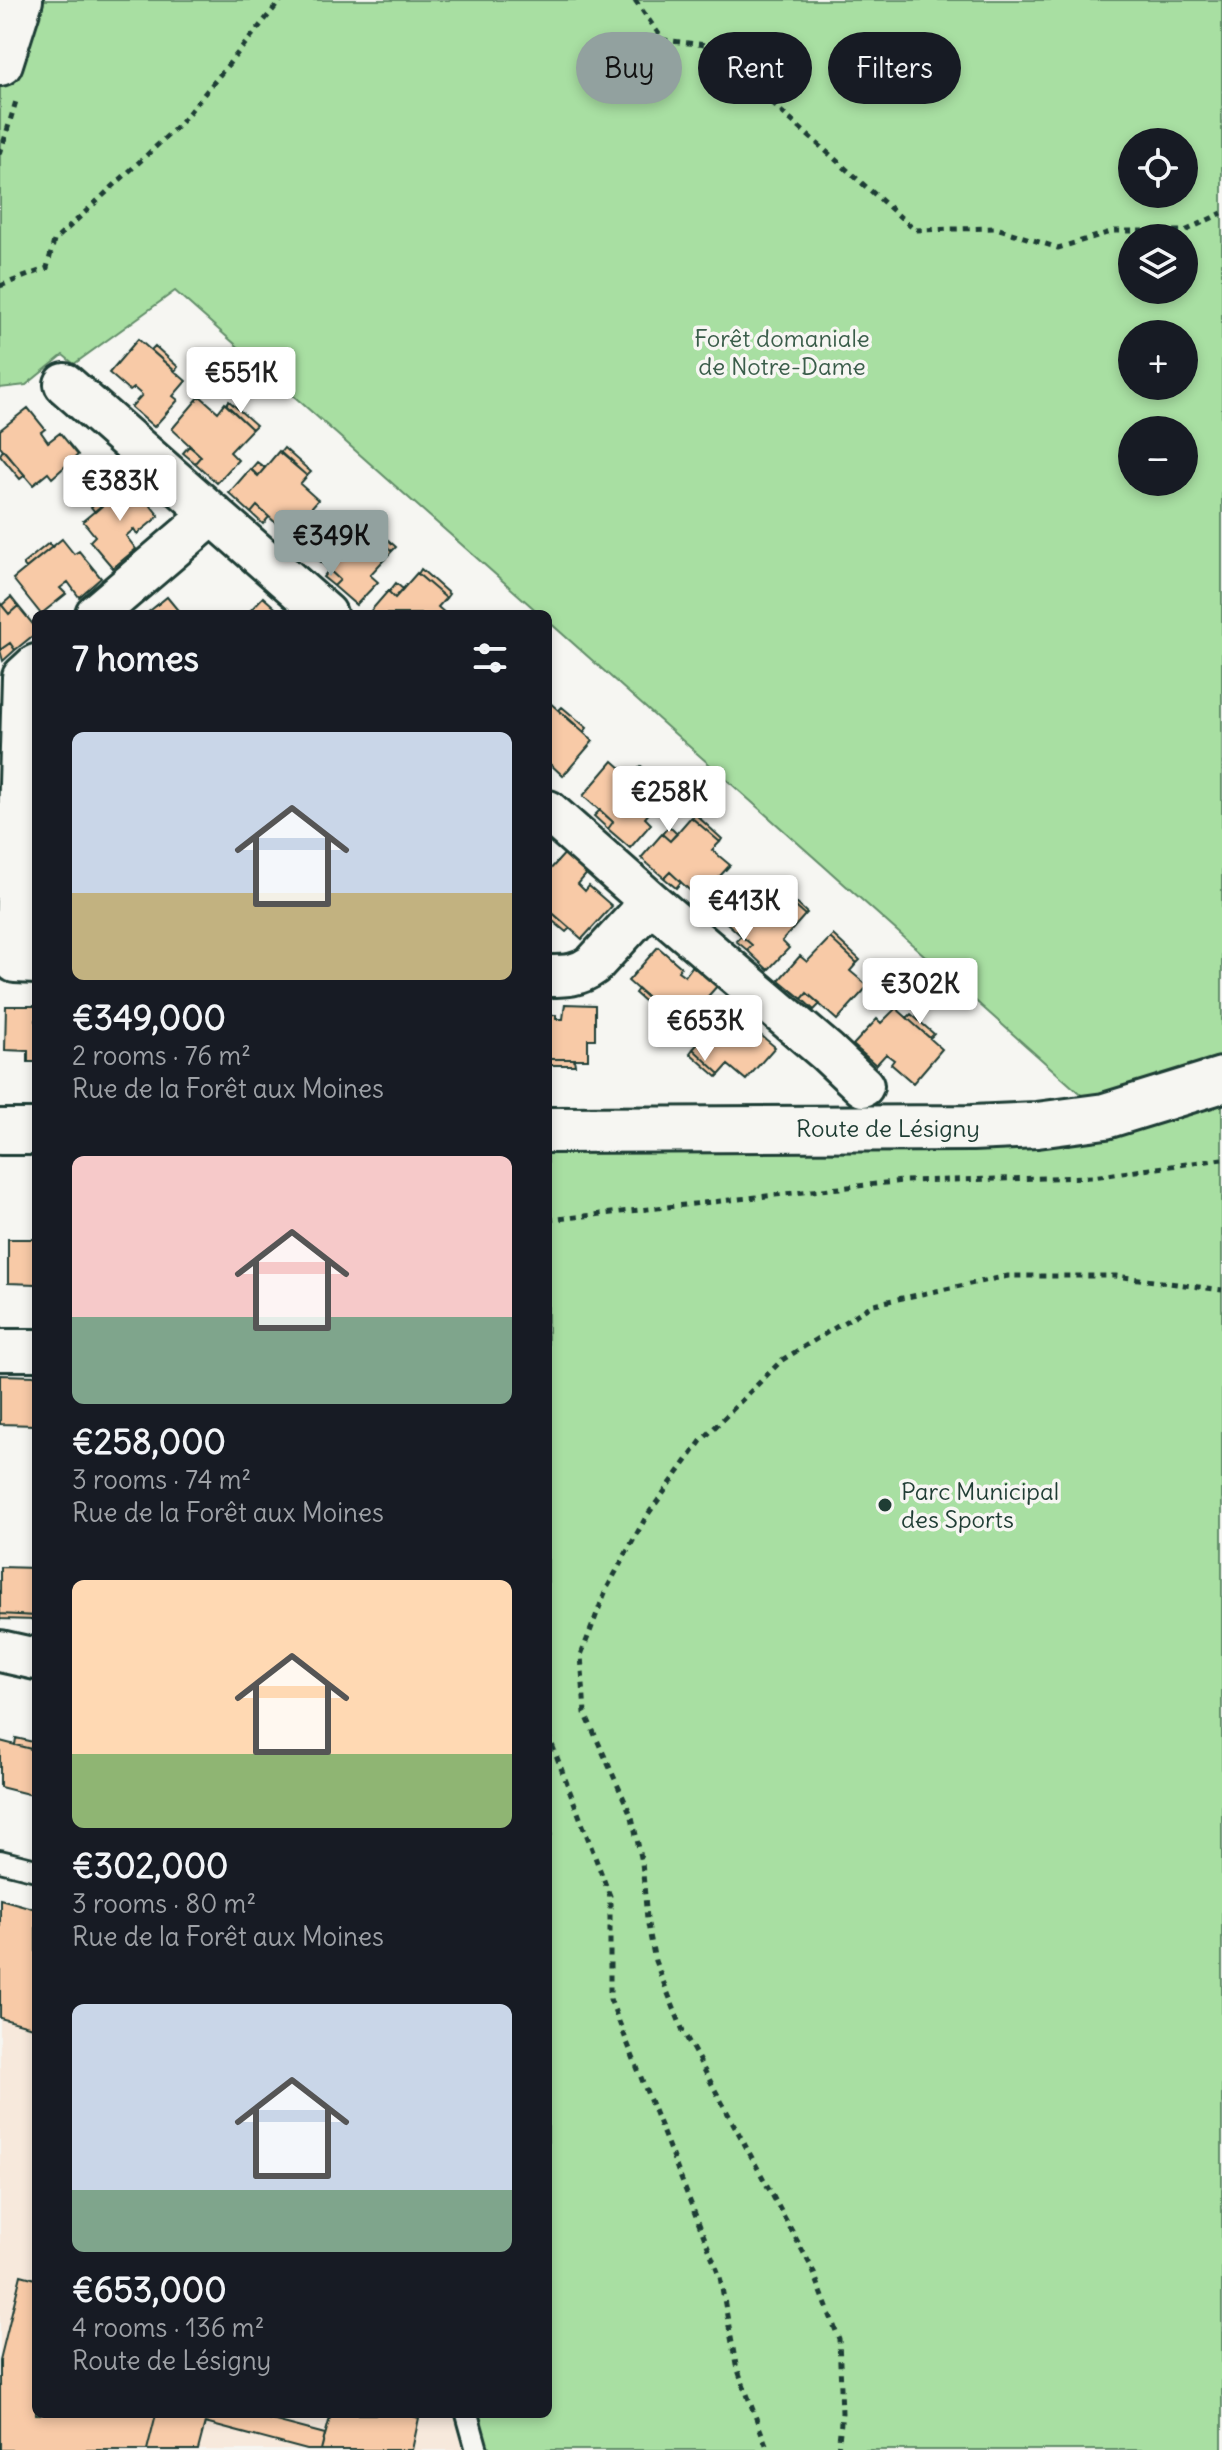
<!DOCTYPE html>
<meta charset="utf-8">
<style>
body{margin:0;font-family:Delius,sans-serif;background:#20242c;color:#f1f3f6;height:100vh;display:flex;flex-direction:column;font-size:30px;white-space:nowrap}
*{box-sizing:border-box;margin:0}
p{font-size:26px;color:#9ea1a6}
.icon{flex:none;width:44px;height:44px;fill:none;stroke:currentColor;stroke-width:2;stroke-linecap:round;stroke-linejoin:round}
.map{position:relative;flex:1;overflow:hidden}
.panel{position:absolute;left:32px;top:610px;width:520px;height:1808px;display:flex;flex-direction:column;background:#171b24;border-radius:12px;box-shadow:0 4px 12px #0003}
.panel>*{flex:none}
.hud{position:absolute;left:576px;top:32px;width:526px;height:72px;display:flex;gap:16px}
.buttons{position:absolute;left:1118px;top:128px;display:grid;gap:16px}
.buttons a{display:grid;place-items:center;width:80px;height:80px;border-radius:50%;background:#171b24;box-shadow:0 4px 12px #0003;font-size:40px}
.price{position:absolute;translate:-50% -68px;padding:0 18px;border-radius:8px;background:#fff;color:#222;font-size:26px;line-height:52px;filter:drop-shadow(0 2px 4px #0008)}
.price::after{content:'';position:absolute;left:50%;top:48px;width:24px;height:18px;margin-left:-12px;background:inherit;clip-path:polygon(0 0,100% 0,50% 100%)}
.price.on{background:#92a19f;color:#111}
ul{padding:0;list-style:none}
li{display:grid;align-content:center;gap:16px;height:424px;padding:0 40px}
li span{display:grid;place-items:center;height:248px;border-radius:12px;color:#555}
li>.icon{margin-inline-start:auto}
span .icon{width:144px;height:144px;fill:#fffc;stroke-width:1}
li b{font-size:34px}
h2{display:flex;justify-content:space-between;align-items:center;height:96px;padding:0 40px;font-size:34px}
.tag{padding:0 28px;border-radius:36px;background:#171b24;box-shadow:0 4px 12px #0003;font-size:28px;line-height:72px}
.tag.on{background:#92a19f;color:#111}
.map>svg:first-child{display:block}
.built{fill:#f7e9dc}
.green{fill:#a8dfa2;stroke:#648e6b;stroke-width:2;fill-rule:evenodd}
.building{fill:#f8caa7;stroke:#1f3d34;stroke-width:2}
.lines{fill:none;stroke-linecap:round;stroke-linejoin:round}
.service-casing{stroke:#1f3d34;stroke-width:26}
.minor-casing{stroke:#1f3d34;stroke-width:46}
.tertiary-casing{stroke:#1f3d34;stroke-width:50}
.secondary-casing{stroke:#1f3d34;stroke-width:50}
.path{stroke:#1f3d34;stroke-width:5;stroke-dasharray:6 6;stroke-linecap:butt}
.service{stroke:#f6f6f2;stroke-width:20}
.minor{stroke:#f6f6f2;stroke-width:40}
.tertiary{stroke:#f6f6f2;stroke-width:44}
.secondary{stroke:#f6f6f2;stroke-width:44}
.poi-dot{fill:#1f3d34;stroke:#f6f6f2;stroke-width:3}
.labels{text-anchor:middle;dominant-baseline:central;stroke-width:7;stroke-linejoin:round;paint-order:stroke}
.park-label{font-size:24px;fill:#3a5d4a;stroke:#f6f6f2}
.street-label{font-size:24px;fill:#1f3d34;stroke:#f6f6f2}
.poi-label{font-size:24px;fill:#1f3d34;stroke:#f6f6f2;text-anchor:start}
</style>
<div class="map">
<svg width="1222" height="2450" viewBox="0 0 1222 2450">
<rect width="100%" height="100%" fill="#f6f6f2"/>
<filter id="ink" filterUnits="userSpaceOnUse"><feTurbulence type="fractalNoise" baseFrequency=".0125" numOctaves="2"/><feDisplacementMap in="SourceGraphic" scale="16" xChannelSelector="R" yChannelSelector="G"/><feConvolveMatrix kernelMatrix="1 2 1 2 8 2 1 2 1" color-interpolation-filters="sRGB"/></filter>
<g filter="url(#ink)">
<path class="built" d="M 0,2018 L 36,2028 L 36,2414 L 468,2414 L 478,2450 L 0,2450 Z"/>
<path class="green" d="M 0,0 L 1222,0 L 1222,2450 L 478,2450 L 468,2414 L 548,2414 L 548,1837 L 552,1835 L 548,1821 L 548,1130 L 1104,1115 L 548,621 L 548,614 L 540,614 L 175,291 L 74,364 L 63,355 L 26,385 L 0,388 ZM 1132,142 L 1184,142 L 1184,194 L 1132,194 ZM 1132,238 L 1184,238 L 1184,290 L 1132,290 ZM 1132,334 L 1184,334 L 1184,386 L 1132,386 ZM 1132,430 L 1184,430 L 1184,482 L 1132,482 Z"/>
<path class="building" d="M 138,339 L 186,381 L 173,396 L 178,400 L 154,427 L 131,407 L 142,395 L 134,388 L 130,391 L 109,373 Z
M 155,346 L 178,367 L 175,371 L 151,350 Z
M 200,396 L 218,412 L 225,403 L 252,429 L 230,452 L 238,460 L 217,483 L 195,463 L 201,456 L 172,429 Z
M 229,401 L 256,425 L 252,429 L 226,405 Z
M 28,408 L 45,429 L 41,432 L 48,442 L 60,433 L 78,455 L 52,478 L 48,473 L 33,485 L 0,446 L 0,430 Z
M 189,446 L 201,456 L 195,463 L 183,453 Z
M 284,448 L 311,472 L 307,476 L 280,453 Z
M 3,450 L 25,475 L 20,479 L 0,455 Z
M 279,451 L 307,476 L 300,484 L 318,500 L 288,534 L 257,506 L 251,513 L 229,493 L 250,469 L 258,476 Z
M 257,462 L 265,468 L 258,476 L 251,469 Z
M 131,481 L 159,516 L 137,534 L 134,529 L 126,536 L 136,549 L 113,568 L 90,541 L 95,536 L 83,521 Z
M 116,487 L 119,491 L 95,512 L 91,507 Z
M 257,506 L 269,517 L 263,524 L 251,513 Z
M 339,519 L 357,535 L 364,526 L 392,551 L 370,575 L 378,582 L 356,605 L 334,586 L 340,580 L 309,551 Z
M 368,522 L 396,547 L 392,551 L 364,526 Z
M 62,539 L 74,554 L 79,551 L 101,578 L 79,597 L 68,582 L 60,588 L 66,594 L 41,614 L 13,579 Z
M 49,543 L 52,547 L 26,568 L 23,564 Z
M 421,569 L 449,594 L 446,598 L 418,574 Z
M 329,570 L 340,580 L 334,586 L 323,577 Z
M 417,573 L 446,598 L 438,607 L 446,614 L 368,614 L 388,591 L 395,598 Z
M 396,583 L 403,589 L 395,598 L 389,592 Z
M 11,597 L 18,606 L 9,614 L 2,605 Z
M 167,597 L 181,614 L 146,614 Z
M 263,597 L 282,614 L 247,614 Z
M 0,603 L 9,614 L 18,606 L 36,628 L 36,633 L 15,650 L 10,643 L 0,650 Z
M 10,643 L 15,650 L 3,661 L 0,650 Z
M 548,701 L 593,741 L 563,776 L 548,762 Z
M 562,707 L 587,728 L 584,732 L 559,710 Z
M 613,761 L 631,777 L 638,769 L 666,793 L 645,818 L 651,824 L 630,848 L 608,829 L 613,822 L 583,796 Z
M 641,766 L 668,790 L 666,793 L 638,769 Z
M 600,810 L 613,822 L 608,829 L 594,816 Z
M 695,814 L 722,839 L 720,842 L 692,818 Z
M 691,817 L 720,842 L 712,850 L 730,865 L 699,899 L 670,872 L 664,878 L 641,858 L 662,834 L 670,841 Z
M 669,826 L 677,834 L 670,841 L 662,834 Z
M 567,851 L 589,871 L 578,884 L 585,891 L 589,886 L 612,906 L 582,939 L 548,909 L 548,872 Z
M 670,872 L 681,882 L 676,888 L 664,878 Z
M 751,883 L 769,898 L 776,890 L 805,915 L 782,941 L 789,948 L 768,970 L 747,950 L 752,945 L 721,918 Z
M 779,887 L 807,913 L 805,915 L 776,890 Z
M 548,909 L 570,928 L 566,932 L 548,917 Z
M 833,935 L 860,960 L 857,963 L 830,938 Z
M 741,936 L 752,945 L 747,950 L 736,941 Z
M 830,938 L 857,963 L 850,971 L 868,986 L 837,1020 L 807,993 L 802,999 L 779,980 L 800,956 L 807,962 Z
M 658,947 L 681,967 L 678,971 L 685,976 L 694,964 L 718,985 L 694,1012 L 688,1006 L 675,1022 L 628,981 Z
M 638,989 L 664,1011 L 661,1016 L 635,993 Z
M 807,993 L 820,1004 L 814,1010 L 802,999 Z
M 728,994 L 751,1013 L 744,1021 L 775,1047 L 746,1080 L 728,1065 L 720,1074 L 693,1049 L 715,1025 L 706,1017 Z
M 565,1004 L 595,1005 L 595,1039 L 588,1039 L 588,1059 L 548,1059 L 548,1015 L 556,1015 L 556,1019 L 563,1019 Z
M 6,1006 L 36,1006 L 36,1062 L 28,1062 L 28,1051 L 5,1050 Z
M 896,1008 L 942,1049 L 913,1083 L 891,1064 L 894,1060 L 886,1054 L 876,1065 L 853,1045 L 877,1019 L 881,1023 Z
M 751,1013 L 761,1023 L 755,1030 L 744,1021 Z
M 911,1014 L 934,1034 L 930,1038 L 907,1018 Z
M 706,1017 L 715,1025 L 708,1033 L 699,1025 Z
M 693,1049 L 720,1074 L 717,1077 L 690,1053 Z
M 548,1059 L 574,1059 L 575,1065 L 548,1065 Z
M 8,1239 L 36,1239 L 36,1284 L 8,1283 Z
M 0,1375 L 36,1376 L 36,1425 L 0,1424 Z
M 0,1567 L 36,1568 L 36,1616 L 0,1614 Z
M 0,1614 L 36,1616 L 36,1620 L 0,1619 Z
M 16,1738 L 33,1742 L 31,1749 L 15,1745 Z
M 0,1741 L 31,1749 L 33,1742 L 36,1743 L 36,1796 L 0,1787 Z
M 0,1899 L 36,1909 L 36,2028 L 0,2018 Z
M 21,2275 L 36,2279 L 36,2414 L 156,2414 L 147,2450 L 0,2450 L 0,2360 Z
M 156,2414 L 249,2414 L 325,2434 L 321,2450 L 307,2450 L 205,2423 L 198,2450 L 147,2450 Z
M 331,2414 L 406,2414 L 419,2418 L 412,2450 L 321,2450 Z"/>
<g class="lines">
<defs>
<path id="service" d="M 0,1861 L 36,1870
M 467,2414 L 477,2450"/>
<path id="minor" d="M 65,384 L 326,614
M 96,614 L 213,514
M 36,665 L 23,677 L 15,962 L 36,963
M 548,811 L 651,902 L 593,965 C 578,976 566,976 548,976
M 651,902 L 827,1052 L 863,1086
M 0,1350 L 36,1350
M 0,1651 L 36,1659"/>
<path id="tertiary" d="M 548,1130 L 972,1128 L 1037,1125 L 1105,1116 L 1222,1080
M 0,1132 L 36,1132"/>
<path id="secondary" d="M 0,63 L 20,0"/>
</defs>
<use href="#service" class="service-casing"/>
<use href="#minor" class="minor-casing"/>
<use href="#tertiary" class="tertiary-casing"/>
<use href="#secondary" class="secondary-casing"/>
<path class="path" d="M 635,0 L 663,40 L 706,45 L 915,230 L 996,228 L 1058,248 L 1114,231 L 1185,231 L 1222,213
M 0,154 L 17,98
M 0,286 L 47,268 L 54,241 L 178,126 L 281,0
M 548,1220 L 903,1181 L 1093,1177 L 1222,1159
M 548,1734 L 610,1896 L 610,1999 L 720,2277 L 736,2365 L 768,2450
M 838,2450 L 842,2413 L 839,2339 L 812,2268 L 683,2031 L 655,1961 L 647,1919 L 642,1862 L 632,1817 L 585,1713 L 581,1655 L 606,1590 L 646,1517 L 701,1441 L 782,1360 L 874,1304 L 1008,1276 L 1116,1276 L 1222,1290"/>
<use href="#service" class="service"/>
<use href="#minor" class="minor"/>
<use href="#tertiary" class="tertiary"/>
<use href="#secondary" class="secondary"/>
</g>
</g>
<circle class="poi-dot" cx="885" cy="1505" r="8"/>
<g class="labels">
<g class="park-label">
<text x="782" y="338">Forêt domaniale<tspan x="782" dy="28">de Notre-Dame</tspan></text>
</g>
<g class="street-label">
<text x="888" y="1128">Route de Lésigny</text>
</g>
<g class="poi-label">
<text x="901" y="1491">Parc Municipal<tspan x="901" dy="28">des Sports</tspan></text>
</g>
</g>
</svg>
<div class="buttons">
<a><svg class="icon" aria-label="locate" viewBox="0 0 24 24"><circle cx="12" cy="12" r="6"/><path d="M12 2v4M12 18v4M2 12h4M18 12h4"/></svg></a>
<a><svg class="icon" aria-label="layers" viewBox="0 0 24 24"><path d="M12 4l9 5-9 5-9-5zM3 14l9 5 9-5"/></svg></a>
<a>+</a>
<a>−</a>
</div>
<b class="price" style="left:241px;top:415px">€551K</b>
<b class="price" style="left:120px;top:523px">€383K</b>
<b class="price on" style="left:331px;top:578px">€349K</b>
<b class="price" style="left:669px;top:834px">€258K</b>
<b class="price" style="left:744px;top:943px">€413K</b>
<b class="price" style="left:920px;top:1026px">€302K</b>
<b class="price" style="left:705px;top:1063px">€653K</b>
<div class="hud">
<a class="tag on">Buy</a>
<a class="tag">Rent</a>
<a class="tag">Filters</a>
</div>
<section class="panel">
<h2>7 homes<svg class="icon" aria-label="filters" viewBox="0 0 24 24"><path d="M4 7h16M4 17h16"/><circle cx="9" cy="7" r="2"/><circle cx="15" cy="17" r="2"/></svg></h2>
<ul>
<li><span style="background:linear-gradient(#c9d6e8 65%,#c2b280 0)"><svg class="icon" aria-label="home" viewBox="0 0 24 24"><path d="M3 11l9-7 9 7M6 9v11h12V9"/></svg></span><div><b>€349,000</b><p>2 rooms · 76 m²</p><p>Rue de la Forêt aux Moines</p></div></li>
<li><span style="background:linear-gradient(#f6c9c9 65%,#7fa58c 0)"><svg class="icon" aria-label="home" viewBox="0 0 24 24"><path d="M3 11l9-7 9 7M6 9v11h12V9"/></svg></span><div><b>€258,000</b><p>3 rooms · 74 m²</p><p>Rue de la Forêt aux Moines</p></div></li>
<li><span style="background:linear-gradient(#ffd9b3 70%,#8fb573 0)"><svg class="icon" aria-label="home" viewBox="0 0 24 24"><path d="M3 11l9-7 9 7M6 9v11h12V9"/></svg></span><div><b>€302,000</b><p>3 rooms · 80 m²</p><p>Rue de la Forêt aux Moines</p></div></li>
<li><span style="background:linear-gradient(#c9d6e8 75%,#7fa58c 0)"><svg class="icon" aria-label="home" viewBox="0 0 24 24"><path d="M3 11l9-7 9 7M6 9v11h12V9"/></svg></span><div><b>€653,000</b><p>4 rooms · 136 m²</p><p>Route de Lésigny</p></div></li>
</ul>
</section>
</div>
